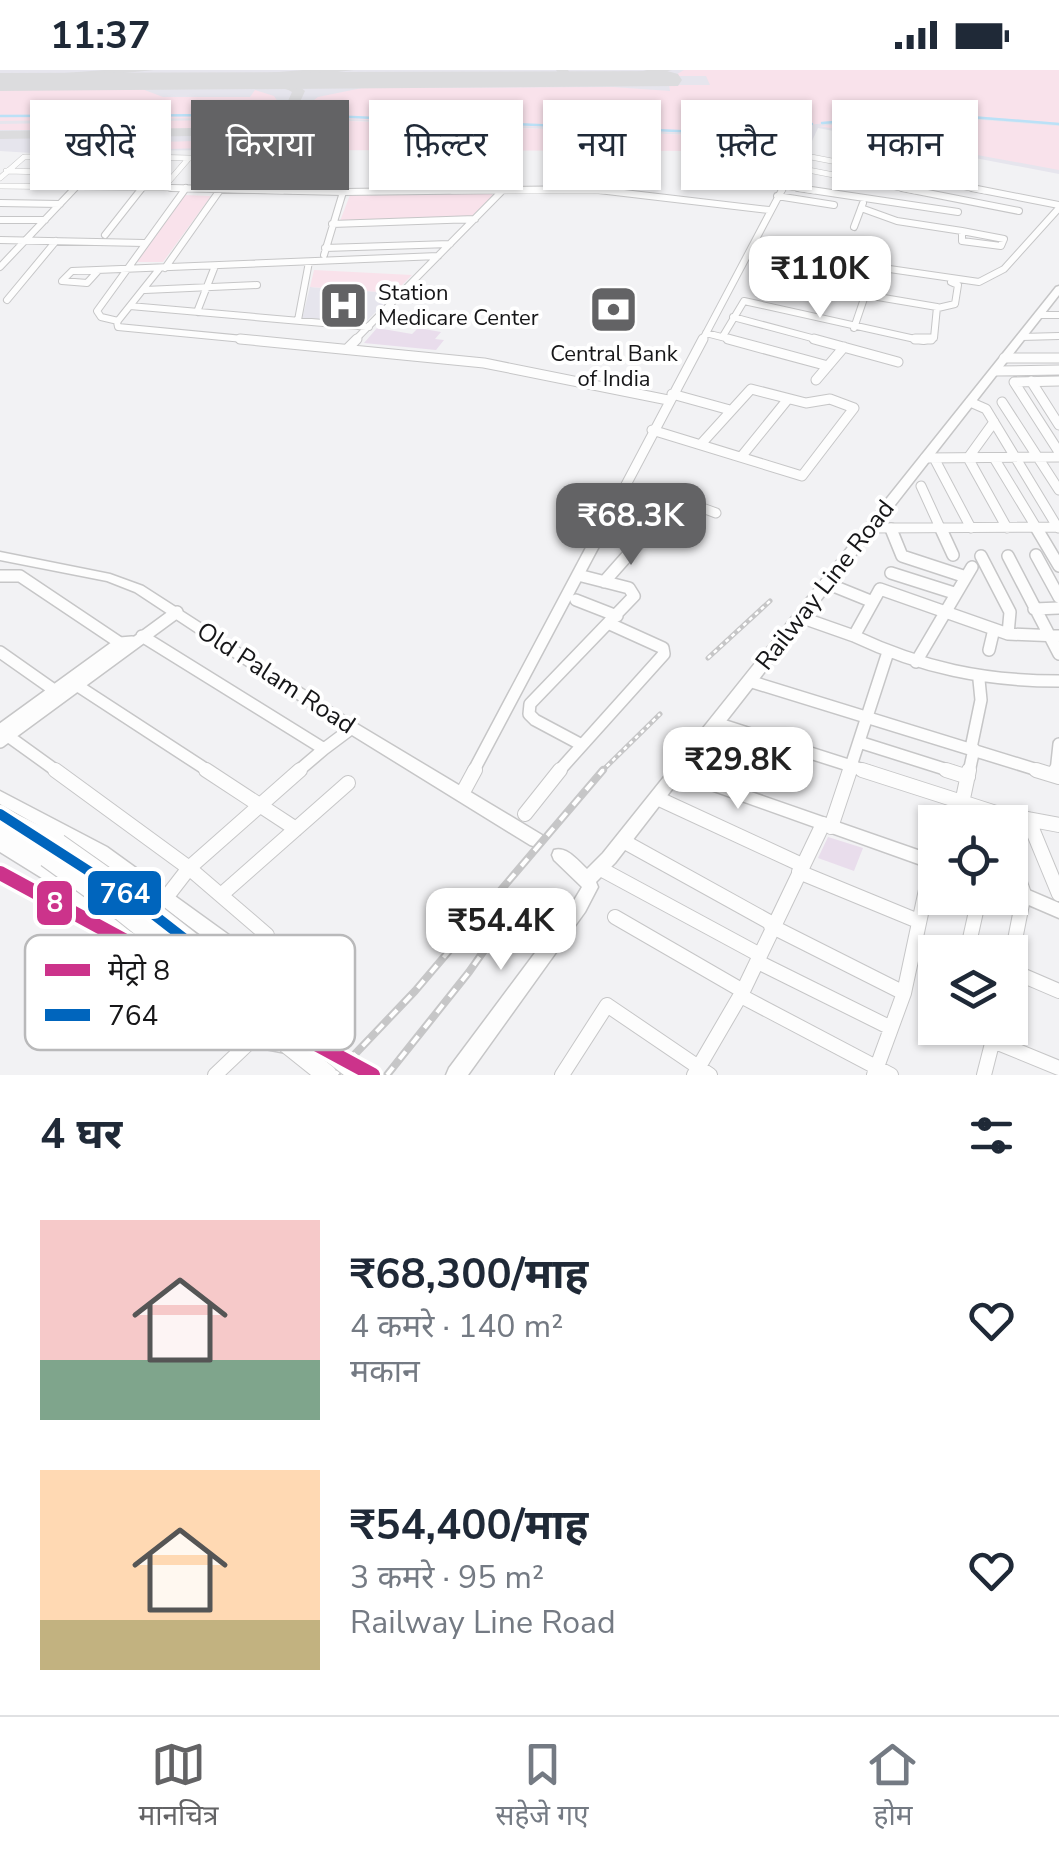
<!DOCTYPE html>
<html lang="hi">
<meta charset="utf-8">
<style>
body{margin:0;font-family:"Nunito Sans","Noto Sans Devanagari",sans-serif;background:#f2f2f3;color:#1f2937;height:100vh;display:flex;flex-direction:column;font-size:38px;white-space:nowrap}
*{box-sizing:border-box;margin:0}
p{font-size:32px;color:#747a83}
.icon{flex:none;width:55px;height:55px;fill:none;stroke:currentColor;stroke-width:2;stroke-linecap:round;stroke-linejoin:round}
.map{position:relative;height:1005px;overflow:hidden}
.drawer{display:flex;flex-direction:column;background:#fff;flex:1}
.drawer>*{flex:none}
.hud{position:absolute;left:30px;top:30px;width:1000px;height:90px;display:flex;gap:20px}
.fabs{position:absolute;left:918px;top:735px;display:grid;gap:20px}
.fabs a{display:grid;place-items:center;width:110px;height:110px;border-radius:0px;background:#fff;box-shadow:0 2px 8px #0004;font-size:50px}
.price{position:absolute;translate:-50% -85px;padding:0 22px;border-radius:20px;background:#fff;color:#222;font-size:32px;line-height:65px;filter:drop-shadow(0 2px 5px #0008)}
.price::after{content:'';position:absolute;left:50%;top:60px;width:30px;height:22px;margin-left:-15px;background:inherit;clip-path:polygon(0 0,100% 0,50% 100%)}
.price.on{background:#636365;color:#fff}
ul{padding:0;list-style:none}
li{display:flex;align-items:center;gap:30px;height:250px;padding:0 40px}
li span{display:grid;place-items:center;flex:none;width:280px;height:200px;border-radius:0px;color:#555}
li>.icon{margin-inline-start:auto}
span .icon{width:120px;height:120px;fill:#fffc;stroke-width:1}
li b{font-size:42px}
h2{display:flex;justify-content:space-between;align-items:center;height:120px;padding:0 40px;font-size:42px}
.tag{padding:0 35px;border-radius:0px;background:#fff;box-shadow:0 2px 8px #0004;font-size:35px;line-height:90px}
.tag.on{background:#636365;color:#fff}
.status{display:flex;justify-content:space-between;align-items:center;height:70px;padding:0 50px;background:#fff;direction:ltr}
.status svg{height:28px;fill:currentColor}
.dock{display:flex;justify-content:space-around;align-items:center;height:140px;border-top:2px solid #e0e1e3;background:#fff;font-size:28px;color:#747a83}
.dock a{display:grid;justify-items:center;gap:5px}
.dock .on{color:#636365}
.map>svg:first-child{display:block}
.built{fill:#e6e5ed}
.green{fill:#f9e2eb}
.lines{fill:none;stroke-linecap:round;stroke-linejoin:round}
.stream{stroke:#bbe1f7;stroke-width:2.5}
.taxiway{fill:#dcdcde;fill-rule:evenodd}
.runway{fill:#dcdcde;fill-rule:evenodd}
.building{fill:#e9ddec}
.minor-far4-casing{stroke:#c6c6c7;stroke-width:6}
.minor-far3-casing{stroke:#c6c6c7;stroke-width:8}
.minor-far2-casing{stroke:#c6c6c7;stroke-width:11}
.minor-far1-casing{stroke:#c6c6c7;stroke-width:14}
.minor-casing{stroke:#c6c6c7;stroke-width:16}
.tertiary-casing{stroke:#c6c6c7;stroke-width:3}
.primary-casing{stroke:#c6c6c7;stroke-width:3}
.minor-far4{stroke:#fdfdfd;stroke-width:5}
.minor-far3{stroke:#fdfdfd;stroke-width:6}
.minor-far2{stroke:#fdfdfd;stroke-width:9}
.minor-far1{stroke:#fdfdfd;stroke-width:11}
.minor{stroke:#fdfdfd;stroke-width:14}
.tertiary{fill:#fdfdfd;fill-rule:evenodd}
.primary{fill:#fdfdfd;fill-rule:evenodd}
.rail-far1-casing{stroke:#c6c6c7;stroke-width:5}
.rail-casing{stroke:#c6c6c7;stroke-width:8}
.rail-far1{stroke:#fff;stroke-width:2.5;stroke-dasharray:4;stroke-linecap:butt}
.rail{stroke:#fff;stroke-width:4;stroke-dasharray:10;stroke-linecap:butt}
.primary-bridge-casing{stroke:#c6c6c7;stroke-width:22;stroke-linecap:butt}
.primary-bridge{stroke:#fdfdfd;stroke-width:20}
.bus-1-casing{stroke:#fff;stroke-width:18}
.bus-1{stroke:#0065bd;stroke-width:10}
.metro-1-casing{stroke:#fff;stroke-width:21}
.metro-1{stroke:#cc338b;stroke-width:14}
.labels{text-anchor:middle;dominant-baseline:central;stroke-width:8;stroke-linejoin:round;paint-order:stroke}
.far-poi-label{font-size:22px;fill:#161618;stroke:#fff;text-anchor:start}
.street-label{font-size:25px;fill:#161618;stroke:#fff}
.key{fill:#fff;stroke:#b9b9ba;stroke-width:2.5}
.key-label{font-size:28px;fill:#161618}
.line-badge{stroke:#fff;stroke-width:4}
.badge-label{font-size:28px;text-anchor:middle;font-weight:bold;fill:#fff}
</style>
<div class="status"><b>11:37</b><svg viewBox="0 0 49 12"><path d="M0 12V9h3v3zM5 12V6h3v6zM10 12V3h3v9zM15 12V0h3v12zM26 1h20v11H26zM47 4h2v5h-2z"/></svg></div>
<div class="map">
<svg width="1059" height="1005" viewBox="0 0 1059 1005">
<rect width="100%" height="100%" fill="#f2f2f4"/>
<path class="built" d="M 0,0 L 1059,0 L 1059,104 L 818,58 L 807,82 L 722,81 L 714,66 L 326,50 L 299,66 L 249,76 L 246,80 L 51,81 L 48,84 L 0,81 Z
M 310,217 L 394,223 L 364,254 L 302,249 Z"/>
<path class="green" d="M 684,0 L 1059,0 L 1059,53 L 932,43 L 711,64 L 301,47 L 306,36 L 318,27 L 362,18 L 613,17 L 670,21 L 669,15 L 710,15 L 706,6 L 674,6 Z
M 0,19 L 142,19 L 163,27 L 250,27 L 255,20 L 274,26 L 280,35 L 275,47 L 0,51 Z
M 931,46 L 1059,56 L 1059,100 L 819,56 Z
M 269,49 L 195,60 L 0,60 L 0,54 Z
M 301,49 L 318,50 C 280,90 101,77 42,77 L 49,73 L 47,70 C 94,70 274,81 301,49 Z
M 325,50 L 714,66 L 722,81 L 246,80 L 249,76 L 295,68 Z
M 490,122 L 493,125 L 472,146 L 340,151 L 350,125 Z
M 183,125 L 211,126 L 163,192 L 132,192 Z
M 314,200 L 412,205 L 394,223 L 310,217 Z"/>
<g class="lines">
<path class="stream" d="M 305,45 L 701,62
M 0,46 L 275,45
M 822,53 L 932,44 L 1059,54
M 707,62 L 812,54"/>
<path class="taxiway" d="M 104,0 L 154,0 L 0,16 L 0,8 Z
M 303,0 L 354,0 L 280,9 L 291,10 L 305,21 L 290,54 L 261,65 L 0,69 L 0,61 L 259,57 L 280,49 L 292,22 C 281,14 261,20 253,11 L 199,16 L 195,9 Z
M 556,0 L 568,0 L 573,8 L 545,14 L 545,8 L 560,6 Z
M 647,0 L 672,0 L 609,15 L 603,11 Z"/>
<path class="runway" d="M 667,1 L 678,4 L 682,10 L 678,16 L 0,21 L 0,3 Z"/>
</g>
<path class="building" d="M 377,258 L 412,264 L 418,258 L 441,262 L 435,269 L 444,270 L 436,280 L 364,273 Z
M 828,767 L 863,778 L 854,801 L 818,788 Z"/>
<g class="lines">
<defs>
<path id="minor-far4" d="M 189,88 L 305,88 L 293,121
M 793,97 L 915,121
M 6,101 L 89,103
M 0,108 L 24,87 L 105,86
M 0,116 L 163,118
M 783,116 L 814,121
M 72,121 L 105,86 L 189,88 L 163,118 L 283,121
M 140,121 L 166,87
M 452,121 L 604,121
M 782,121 L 801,85 L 985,121"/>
<path id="minor-far3" d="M 171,118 L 343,122 L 590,119 L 769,140
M 798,118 L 958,142
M 902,118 L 1019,141
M 972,118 L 1059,135
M 777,126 L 834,135
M 0,133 L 60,134
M 861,138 L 897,151 L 962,161
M 0,150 L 45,150
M 332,154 L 475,149
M 854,157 L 863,133
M 962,161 L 1004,169 L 1001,176 L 962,171 Z
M 105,165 L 142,118
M 0,170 L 144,173
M 325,178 L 450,174
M 752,179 L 979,212 L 1004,199 L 1059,138
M 324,185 L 343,122
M 0,197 L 75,118
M 160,198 L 117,252 L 118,257 L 265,271
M 165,198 L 220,120
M 97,202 L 87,213 L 62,211 L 72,201 L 438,186
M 145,220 L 257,215
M 7,230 L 56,171
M 130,236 L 369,257
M 938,238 L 955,234 L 958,215 L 951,212
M 197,242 L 215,196
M 1038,245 L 1059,245
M 733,247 L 823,271
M 298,250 L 309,192
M 118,251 L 101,247 L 97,241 L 186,118
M 854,258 L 872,205 L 884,203
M 706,263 L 737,271
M 723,266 L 744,231 L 924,271 L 934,268 L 937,237 L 866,225
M 1021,267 L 1059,266
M 354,271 L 503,120
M 702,271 L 783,118"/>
<path id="minor-far2" d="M 240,269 L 484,293 L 668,330
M 728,269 L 828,296
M 814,269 L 898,292
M 915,269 L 931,269
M 347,279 L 357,269
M 1004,288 L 1059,288
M 995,301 L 1059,300
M 816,310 L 844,277
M 1031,311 L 1059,355
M 1059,311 L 1014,312 L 1059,382
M 672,324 L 730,340
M 970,332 L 986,339 L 1058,458
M 1002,332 L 1059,420
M 994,352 L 968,388 L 1007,458
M 652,360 L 802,406 L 854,338 L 830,329 L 806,333 L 751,319 L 701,374
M 741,387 L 788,329
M 925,388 L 1059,387
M 934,388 L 971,458
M 994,388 L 1039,462
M 921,416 L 942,462
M 870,458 L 1059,457
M 890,458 L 892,462
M 601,462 L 703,269
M 649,462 C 676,431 676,428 716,443"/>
<path id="minor-far1" d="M 891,459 L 902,486 L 966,507
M 941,459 L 953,485
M 1037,459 L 1059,496
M 1036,485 L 1059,527
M 981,486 L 1010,542 L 1008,564
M 1008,486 L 1059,584
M 891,503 L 954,523
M 578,505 L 629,518 L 634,526 L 530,634 L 529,644 L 535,650 L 580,674
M 0,506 L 20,506 L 120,573
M 604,512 L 651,459
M 826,513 L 873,532
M 576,530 L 617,546
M 1034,539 L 1059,538
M 800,547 L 854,566 L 880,519 L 1008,564 L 1059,566
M 142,566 L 324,679 L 297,702
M 854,566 C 922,598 984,611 1059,611
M 989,580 L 994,559
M 0,582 L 54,620
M 916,592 L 972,497
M 749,611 L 1044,702
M 78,616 L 210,702
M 716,653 L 870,702
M 0,660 L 120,573 L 132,572
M 8,666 L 58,702
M 0,672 L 177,542
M 859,672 L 954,702
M 971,678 L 981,630 L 979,610
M 324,679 L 352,658
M 473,702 L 602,459
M 558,702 L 664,584 L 663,578 L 610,554
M 849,702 L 888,582
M 969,702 L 974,679
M 1056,702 L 1059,674"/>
<path id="minor" d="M 55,700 L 189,798 L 300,700
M 206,700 L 296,759
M 862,700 L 996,743 L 1059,755
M 946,700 L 968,707
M 1036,700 L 1059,707
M 1056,705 L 1056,700
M 462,724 L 475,700
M 657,728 L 802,795
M 962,733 L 969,700
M 525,744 L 560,700
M 1028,749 L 1059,824
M 831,757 L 850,700
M 623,771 L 773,854
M 1010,784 L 1024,824 L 1010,895
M 599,798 L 760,885
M 799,802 L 918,851
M 221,825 L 348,713
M 165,829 L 189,798 L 267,865
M 615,847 L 743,921
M 771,856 L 904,923
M 967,882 L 979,828
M 758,892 L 891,958
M 1010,900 L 1059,921
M 741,926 L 891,1005
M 993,971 L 1059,998
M 215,1005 L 256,966
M 562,1005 L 607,935 L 710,1005
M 694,1005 L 743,921 L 823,754
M 874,1005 L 904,923 L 932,792
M 984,1005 L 996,958"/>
<path id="tertiary" d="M 1059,216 L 1059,225 L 688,700 L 935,786 L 935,800 L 680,709 L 615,793 L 596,812 L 598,817 L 585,842 L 468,1005 L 446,1005 L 449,998 L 573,832 L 582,817 L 554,790 L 552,785 L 554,780 C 567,776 578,791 587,799 L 603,783 L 1056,217 Z
M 0,482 L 110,504 L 143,516 L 357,654 L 542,765 L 544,770 L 542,775 L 536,777 L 530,775 L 347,662 L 135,522 L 107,511 L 0,490 Z
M 0,721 L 107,777 L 312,925 L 322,949 L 311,971 L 304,974 L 297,971 L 295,965 L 304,948 L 299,937 L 95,787 L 0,734 Z
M 0,767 L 70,808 L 266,963 L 293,968 L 295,974 L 293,980 L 286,983 L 255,977 L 58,818 L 0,782 Z
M 1010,812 L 1059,833 L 1059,848 L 1010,827 Z"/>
<path id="primary" d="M 0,736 L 65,768 L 68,774 L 65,780 L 58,782 L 51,780 L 0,753 Z
M 0,754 L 54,781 L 57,787 L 54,793 L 47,795 L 40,793 L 0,771 Z"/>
</defs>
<use href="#minor-far4" class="minor-far4-casing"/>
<use href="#minor-far3" class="minor-far3-casing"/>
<use href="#minor-far2" class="minor-far2-casing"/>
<use href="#minor-far1" class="minor-far1-casing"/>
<use href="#minor" class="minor-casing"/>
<use href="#tertiary" class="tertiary-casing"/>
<use href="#primary" class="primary-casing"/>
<use href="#minor-far4" class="minor-far4"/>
<use href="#minor-far3" class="minor-far3"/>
<use href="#minor-far2" class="minor-far2"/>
<use href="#minor-far1" class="minor-far1"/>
<use href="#minor" class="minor"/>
<use href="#tertiary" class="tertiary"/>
<use href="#primary" class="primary"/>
<defs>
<path id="rail-far1" d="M 708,588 L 770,531
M 601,702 L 660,644"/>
<path id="rail" d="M 335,1005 L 415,921 L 603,700
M 387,1005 L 469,902 L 523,825"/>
</defs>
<use href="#rail-far1" class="rail-far1-casing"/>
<use href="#rail" class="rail-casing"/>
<use href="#rail-far1" class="rail-far1"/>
<use href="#rail" class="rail"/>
<defs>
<path id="primary-bridge" d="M 58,774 L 136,829 L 360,1005
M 47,787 L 122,841 L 327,1005"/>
</defs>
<use href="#primary-bridge" class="primary-bridge-casing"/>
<use href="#primary-bridge" class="primary-bridge"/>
<defs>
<path id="bus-1" d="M 0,744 L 140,834 L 360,1005"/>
</defs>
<use href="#bus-1" class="bus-1-casing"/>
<use href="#bus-1" class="bus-1"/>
<defs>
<path id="metro-1" d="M 0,803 L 373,1005"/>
</defs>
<use href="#metro-1" class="metro-1-casing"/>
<use href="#metro-1" class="metro-1"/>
</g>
<defs>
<symbol id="hospital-square" viewBox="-11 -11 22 22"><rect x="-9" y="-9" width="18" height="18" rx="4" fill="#636365" stroke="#fff"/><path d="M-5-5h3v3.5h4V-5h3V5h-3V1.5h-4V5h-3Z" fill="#fff"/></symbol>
<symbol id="bank-square" viewBox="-11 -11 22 22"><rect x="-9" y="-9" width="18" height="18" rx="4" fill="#636365" stroke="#fff"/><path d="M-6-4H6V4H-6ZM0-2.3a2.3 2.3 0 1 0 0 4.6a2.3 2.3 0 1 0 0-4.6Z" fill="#fff"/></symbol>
</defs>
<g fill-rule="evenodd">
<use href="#hospital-square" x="316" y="208" width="55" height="55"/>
<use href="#bank-square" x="586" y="212" width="55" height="55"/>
</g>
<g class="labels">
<g class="far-poi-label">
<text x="378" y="223">Station<tspan x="378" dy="25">Medicare Center</tspan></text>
<text x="614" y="284" text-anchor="middle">Central Bank<tspan x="614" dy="25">of India</tspan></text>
</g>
<g class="street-label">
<text transform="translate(825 515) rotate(-52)">Railway Line Road</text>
<text transform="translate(276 608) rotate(33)">Old Palam Road</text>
</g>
</g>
<rect x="25" y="865" width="330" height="115" rx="15" class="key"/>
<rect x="45" y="894" width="45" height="12" fill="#cc338b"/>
<rect x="45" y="939" width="45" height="12" fill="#0065bd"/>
<g class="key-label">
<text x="108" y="910">मेट्रो 8</text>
<text x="108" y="955">764</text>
</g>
<g class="line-badge">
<rect x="86" y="799" width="77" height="48" rx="10" fill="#0065bd"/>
<rect x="35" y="809" width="39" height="48" rx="10" fill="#cc338b"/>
</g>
<g class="badge-label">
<text x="125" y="833">764</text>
<text x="55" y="842">8</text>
</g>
</svg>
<div class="fabs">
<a><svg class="icon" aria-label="locate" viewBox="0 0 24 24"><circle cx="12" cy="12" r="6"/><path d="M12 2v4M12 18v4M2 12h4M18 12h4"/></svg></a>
<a><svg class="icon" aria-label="layers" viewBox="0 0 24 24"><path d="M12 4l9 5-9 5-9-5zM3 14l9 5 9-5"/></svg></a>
</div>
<b class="price" style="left:820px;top:251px">₹110K</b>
<b class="price on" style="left:631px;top:498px">₹68.3K</b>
<b class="price" style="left:738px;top:742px">₹29.8K</b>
<b class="price" style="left:501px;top:903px">₹54.4K</b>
<div class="hud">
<a class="tag">खरीदें</a>
<a class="tag on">किराया</a>
<a class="tag">फ़िल्टर</a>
<a class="tag">नया</a>
<a class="tag">फ़्लैट</a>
<a class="tag">मकान</a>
</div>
</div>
<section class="drawer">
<h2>4 घर<svg class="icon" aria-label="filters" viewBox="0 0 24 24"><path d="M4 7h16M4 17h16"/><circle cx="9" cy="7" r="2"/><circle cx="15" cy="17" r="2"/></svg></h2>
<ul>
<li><span style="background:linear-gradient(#f6c9c9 70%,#7fa58c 0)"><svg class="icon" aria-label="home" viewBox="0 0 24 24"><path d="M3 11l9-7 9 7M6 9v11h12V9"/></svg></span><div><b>₹68,300/माह</b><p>4 कमरे · 140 m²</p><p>मकान</p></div><svg class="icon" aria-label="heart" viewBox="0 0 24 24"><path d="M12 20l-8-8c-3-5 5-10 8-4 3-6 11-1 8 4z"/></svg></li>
<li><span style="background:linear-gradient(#ffd9b3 75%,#c2b280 0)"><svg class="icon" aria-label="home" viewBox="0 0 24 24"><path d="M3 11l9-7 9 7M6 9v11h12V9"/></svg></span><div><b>₹54,400/माह</b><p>3 कमरे · 95 m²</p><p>Railway Line Road</p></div><svg class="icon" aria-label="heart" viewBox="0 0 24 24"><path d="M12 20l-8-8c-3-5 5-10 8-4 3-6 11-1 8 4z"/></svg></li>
</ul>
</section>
<nav class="dock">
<a class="on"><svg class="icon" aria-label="map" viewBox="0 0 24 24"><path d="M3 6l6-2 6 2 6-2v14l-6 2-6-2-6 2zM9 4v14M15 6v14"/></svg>मानचित्र</a>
<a><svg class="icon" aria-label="saved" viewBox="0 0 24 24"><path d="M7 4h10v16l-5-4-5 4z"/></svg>सहेजे गए</a>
<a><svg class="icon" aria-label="home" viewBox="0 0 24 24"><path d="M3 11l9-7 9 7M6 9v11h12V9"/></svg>होम</a>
</nav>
